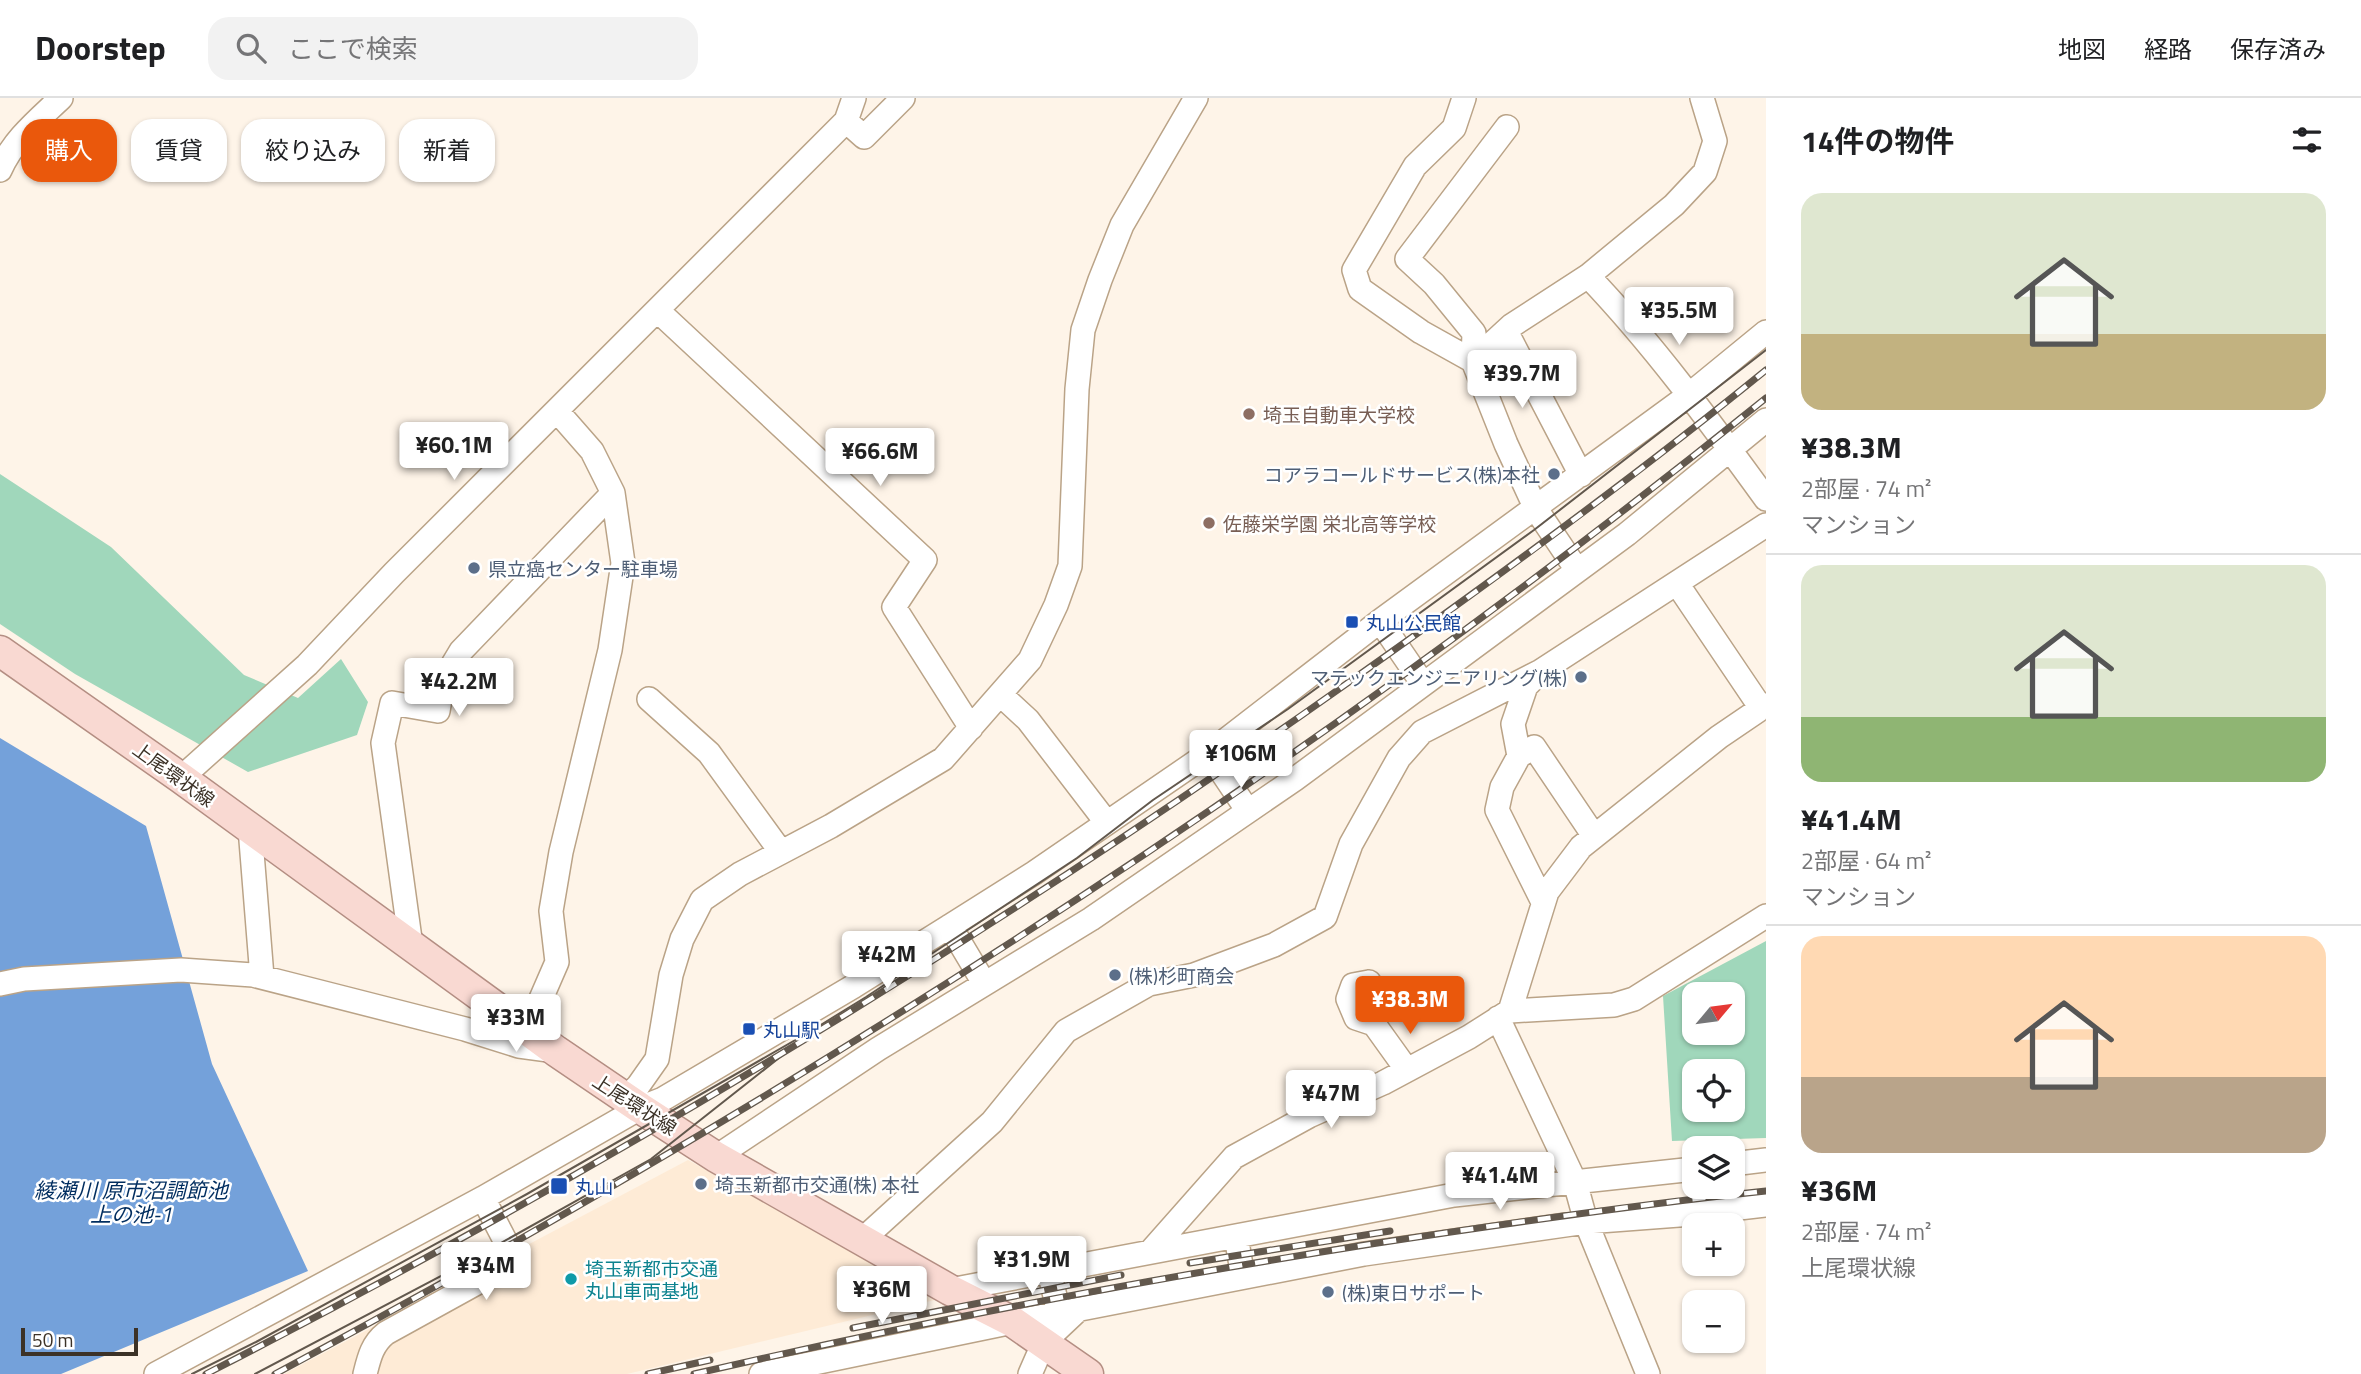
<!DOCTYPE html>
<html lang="ja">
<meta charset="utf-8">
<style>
body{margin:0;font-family:"Titillium Web","Noto Sans JP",sans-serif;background:#f2f2f2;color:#202124;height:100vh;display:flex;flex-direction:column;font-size:26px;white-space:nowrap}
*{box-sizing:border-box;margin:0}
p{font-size:23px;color:#757577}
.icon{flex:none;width:38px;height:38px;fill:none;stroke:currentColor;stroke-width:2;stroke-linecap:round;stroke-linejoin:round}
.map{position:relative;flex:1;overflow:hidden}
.drawer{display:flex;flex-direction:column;background:#fff;width:595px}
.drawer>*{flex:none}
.hud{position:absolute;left:21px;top:21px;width:665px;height:63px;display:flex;gap:14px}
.needle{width:46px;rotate:61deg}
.fabs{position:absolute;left:1682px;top:884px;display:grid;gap:14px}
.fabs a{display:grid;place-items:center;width:63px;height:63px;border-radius:14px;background:#fff;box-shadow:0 2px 5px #0004;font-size:35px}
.scale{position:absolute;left:21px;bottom:18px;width:117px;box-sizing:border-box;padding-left:7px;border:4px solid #3c3227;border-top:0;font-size:19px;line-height:24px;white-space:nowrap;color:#3c3227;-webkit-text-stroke:5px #fff;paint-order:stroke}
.price{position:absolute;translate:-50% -60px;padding:0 16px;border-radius:7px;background:#fff;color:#222;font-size:23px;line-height:46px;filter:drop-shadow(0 2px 4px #0008)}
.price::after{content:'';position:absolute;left:50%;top:42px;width:21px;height:16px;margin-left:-10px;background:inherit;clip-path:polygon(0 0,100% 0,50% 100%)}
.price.on{background:#ea580c;color:#fff}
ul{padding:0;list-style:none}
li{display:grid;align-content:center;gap:14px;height:371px;padding:0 35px}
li+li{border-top:2px solid #e0e0e0}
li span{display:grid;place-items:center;height:217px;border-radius:21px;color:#555}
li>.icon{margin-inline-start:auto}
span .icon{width:126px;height:126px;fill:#fffc;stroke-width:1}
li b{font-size:30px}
h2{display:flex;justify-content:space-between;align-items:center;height:84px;padding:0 35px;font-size:30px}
.tag{padding:0 24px;border-radius:21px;background:#fff;box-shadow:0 2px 5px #0004;font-size:24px;line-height:63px}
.tag.on{background:#ea580c;color:#fff}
header{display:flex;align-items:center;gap:42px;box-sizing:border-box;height:98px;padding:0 35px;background:#fff;border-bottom:2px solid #e0e0e0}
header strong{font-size:33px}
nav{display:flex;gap:38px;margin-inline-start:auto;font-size:24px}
.search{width:490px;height:63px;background:#f2f2f2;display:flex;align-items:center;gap:18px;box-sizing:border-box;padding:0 24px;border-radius:21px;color:#757577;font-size:26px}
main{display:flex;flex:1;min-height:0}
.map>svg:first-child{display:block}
.built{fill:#feebd6}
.green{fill:#a0d7bb;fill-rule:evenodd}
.water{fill:#74a1da}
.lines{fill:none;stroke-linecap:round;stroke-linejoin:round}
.minor-casing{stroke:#baa387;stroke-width:26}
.major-casing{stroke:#b48e83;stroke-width:33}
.minor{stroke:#fff;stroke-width:23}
.major{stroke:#f9d9d2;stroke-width:30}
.tram{stroke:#62584d;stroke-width:2}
.rail-casing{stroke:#62584d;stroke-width:7}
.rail{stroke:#fff;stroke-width:4.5;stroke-dasharray:13;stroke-linecap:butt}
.education-dot{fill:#8d6e63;stroke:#fff;stroke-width:2.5}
.service-dot{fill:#5c6f8a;stroke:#fff;stroke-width:2.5}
.transit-dot{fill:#1a4fb4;stroke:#fff;stroke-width:2.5}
.culture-dot{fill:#0f9aa8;stroke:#fff;stroke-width:2.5}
.labels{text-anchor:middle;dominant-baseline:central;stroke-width:5;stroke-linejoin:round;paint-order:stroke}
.education-label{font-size:19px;fill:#785e54;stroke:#fff;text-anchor:start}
.service-label{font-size:19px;fill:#4e5e75;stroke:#fff;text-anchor:start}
.transit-label{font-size:19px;fill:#164399;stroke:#fff;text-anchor:start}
.street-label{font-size:19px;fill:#3c3227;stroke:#fff}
.culture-label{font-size:19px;fill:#0d838f;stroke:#fff;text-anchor:start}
.water-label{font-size:21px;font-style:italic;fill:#002d5f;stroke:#fff}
</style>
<header>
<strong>Doorstep</strong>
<div class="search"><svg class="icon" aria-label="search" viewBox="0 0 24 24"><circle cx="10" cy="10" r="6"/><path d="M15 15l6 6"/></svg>ここで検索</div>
<nav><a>地図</a><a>経路</a><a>保存済み</a></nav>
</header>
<main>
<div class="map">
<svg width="1766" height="1276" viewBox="0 0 1766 1276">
<rect width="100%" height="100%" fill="#fef4e8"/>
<path class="built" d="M 688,1062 L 939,1201 L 627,1276 L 284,1276 Z"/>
<path class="green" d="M 0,376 L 111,449 L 244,577 L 298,600 L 341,561 L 368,604 L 357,637 L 248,674 L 75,576 L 0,526 Z
M 1766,843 L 1766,1040 L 1672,1043 L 1663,898 ZM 1694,896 L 1732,896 L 1732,934 L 1694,934 ZM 1694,973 L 1732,973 L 1732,1012 L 1694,1012 Z"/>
<path class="water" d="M 0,640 L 146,728 L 212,966 L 308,1173 L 61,1276 L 0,1276 Z"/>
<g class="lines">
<defs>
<path id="minor" d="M 1464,0 L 1454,30 L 1415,68 L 1354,172 L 1360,191 L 1421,234 L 1473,263 L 1506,346 L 1536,411 L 1577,472
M 846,23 L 864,39 L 903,0
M 0,72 C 13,42 38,22 61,0
M 1588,178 C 1654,247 1710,324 1766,401
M 657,212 L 925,462 L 894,509 L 971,630
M 1506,233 L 1581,377
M 1473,263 L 1511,228 L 1588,178 L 1674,107 L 1705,74 L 1715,43 L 1702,0
M 1473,263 L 1474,235 L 1434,186 L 1407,161 L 1507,29
M 1682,493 L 1761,610
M 1380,523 L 1423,586
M 1001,597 L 1028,622 L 1107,725
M 649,601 L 709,655 L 781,754
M 1209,655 L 1248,713
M 1519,658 L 1513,626 L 1526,588 L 1541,573 L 1766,427
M 181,680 L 307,567 L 394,475 L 846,23 L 854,0
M 250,730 L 262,879
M 1543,804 L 1497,712 L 1502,689 L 1519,658 L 1534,649 L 1594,738
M 950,828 L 984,885
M 411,848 L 383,645 L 392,605 L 438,613 L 443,583 L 461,553 L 613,395
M 0,886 L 24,881 L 181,872 L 253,877 L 465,931 L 519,948 L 556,953
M 1510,913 L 1547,794 L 1581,749 L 1719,639 L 1766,607
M 1498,920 L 1575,1084 L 1586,1124 L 1648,1276
M 1374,926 L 1369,884 L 1353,887 L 1348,901 L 1356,920 L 1374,926 L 1407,972
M 527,933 L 557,864 L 551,813 L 561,754 L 610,552 L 623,465 L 613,395 L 592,353 L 557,313
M 626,1000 L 638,988 L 657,961 L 671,877 L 682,841 L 702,802 L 740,776 L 831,728 L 943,661 L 1030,562 L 1056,507 L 1070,468 L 1077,291 L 1083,232 L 1100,182 L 1122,127 L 1196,0
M 716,1059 L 878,951 L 1091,821 L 1295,681 L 1627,436 L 1766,322
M 1732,1066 L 1766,1062
M 1236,1138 L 1243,1179
M 862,1142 L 992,1024 L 1066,933 L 1149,886 L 1194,877 L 1274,847 L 1325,819 L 1351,746 L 1399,660 L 1422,634 L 1541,573
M 1150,1154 L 1234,1059 L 1309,1018 L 1383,985 L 1469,939 L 1510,913 L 1614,907 L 1634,901 L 1766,818
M 1049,1173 L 1059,1215
M 950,1192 L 1454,1097 L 1694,1071
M 156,1276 L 483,1100 L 640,1010 L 663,1001 L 854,888 L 950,828 L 1034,775 L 1209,655 L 1380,523 L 1689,297 L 1766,234
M 365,1276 C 369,1260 372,1246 386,1235 L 502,1171 L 509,1163 L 510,1152 L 483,1100
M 761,1276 L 1013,1224 L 1364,1156 L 1586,1124 L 1679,1117 L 1766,1107
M 1030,1276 L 1044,1244 L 1079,1211"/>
<path id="major" d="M 0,553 L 181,680 L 556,953 L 640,1010 L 716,1059 L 950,1192 L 1013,1224 L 1088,1276"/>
</defs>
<use href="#minor" class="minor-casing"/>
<use href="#major" class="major-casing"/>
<use href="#minor" class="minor"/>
<use href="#major" class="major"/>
<path class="tram" d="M 192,1276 L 256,1244 L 527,1096 L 811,933 L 866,899 L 1077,760 L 1153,702 L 1288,611 L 1534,432 L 1766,252
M 255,1276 L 458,1169 L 651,1061 L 784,956"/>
<defs>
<path id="rail" d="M 1190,1165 L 1390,1133
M 853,1230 L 1121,1177
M 206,1276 C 597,1076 973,849 1332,596 C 1480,492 1626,386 1766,272
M 275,1276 C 799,996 1303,674 1766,300
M 648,1276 L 710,1262
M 694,1276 C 918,1224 1144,1182 1371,1146 C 1502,1126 1634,1107 1766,1093"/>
</defs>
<use href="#rail" class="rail-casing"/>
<use href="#rail" class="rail"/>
</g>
<g class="education-dot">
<circle cx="1249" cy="316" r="7"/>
<circle cx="1209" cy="425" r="7"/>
</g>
<g class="service-dot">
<circle cx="1554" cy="376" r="7"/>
<circle cx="474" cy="470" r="7"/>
<circle cx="1581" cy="579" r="7"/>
<circle cx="1115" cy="877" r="7"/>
<circle cx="701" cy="1086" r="7"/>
<circle cx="1328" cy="1194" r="7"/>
</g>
<g class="transit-dot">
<rect x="1345" y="517" width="14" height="14" rx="3.5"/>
<rect x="742" y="924" width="14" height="14" rx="3.5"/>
<rect x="550" y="1079" width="18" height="18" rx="3.5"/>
</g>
<circle class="culture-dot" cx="571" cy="1181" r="7"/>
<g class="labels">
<g class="education-label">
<text x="1263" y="316">埼玉自動車大学校</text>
<text x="1223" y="425">佐藤栄学園 栄北高等学校</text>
</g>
<g class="service-label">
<text x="1540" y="376" text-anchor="end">コアラコールドサービス(株)本社</text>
<text x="488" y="470">県立癌センター駐車場</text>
<text x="1567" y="579" text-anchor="end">マテックエンジニアリング(株)</text>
<text x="1129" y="877">(株)杉町商会</text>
<text x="715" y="1086">埼玉新都市交通(株) 本社</text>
<text x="1342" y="1194">(株)東日サポート</text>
</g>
<g class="transit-label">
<text x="1366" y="524">丸山公民館</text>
<text x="763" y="931">丸山駅</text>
<text x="575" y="1088">丸山</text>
</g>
<g class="street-label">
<text transform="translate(174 676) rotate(36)">上尾環状線</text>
<text transform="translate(635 1006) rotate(33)">上尾環状線</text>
</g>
<g class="culture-label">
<text x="585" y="1170">埼玉新都市交通<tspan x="585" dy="22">丸山車両基地</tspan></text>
</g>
<g class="water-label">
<text x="131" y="1092">綾瀬川 原市沼調節池<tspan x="131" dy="24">上の池-1</tspan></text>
</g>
</g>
</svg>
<div class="fabs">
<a><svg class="needle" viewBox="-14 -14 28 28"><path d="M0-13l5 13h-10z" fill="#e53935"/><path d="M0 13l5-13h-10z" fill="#757577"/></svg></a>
<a><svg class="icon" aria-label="locate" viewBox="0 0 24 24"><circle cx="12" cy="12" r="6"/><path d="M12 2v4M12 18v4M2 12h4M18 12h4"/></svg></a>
<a><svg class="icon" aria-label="layers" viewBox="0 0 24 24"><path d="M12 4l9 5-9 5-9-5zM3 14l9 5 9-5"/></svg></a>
<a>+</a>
<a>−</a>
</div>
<div class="scale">50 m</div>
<b class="price" style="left:1679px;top:249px">¥35.5M</b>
<b class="price" style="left:1522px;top:312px">¥39.7M</b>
<b class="price" style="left:454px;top:384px">¥60.1M</b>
<b class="price" style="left:880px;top:390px">¥66.6M</b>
<b class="price" style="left:459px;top:620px">¥42.2M</b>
<b class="price" style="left:1241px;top:692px">¥106M</b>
<b class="price" style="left:887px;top:893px">¥42M</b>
<b class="price on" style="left:1410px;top:938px">¥38.3M</b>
<b class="price" style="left:516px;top:956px">¥33M</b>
<b class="price" style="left:1331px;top:1032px">¥47M</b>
<b class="price" style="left:1500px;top:1114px">¥41.4M</b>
<b class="price" style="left:1032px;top:1198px">¥31.9M</b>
<b class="price" style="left:486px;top:1204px">¥34M</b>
<b class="price" style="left:882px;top:1228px">¥36M</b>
<div class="hud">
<a class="tag on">購入</a>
<a class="tag">賃貸</a>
<a class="tag">絞り込み</a>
<a class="tag">新着</a>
</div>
</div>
<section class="drawer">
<h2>14件の物件<svg class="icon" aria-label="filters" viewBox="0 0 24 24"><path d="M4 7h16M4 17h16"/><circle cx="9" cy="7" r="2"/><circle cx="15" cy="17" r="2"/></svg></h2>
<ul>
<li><span style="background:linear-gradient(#dfe7d0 65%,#c2b280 0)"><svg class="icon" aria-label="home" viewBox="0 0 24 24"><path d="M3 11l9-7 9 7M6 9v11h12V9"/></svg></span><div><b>¥38.3M</b><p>2部屋 · 74 m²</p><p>マンション</p></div></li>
<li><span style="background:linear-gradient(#dfe7d0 70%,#8fb573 0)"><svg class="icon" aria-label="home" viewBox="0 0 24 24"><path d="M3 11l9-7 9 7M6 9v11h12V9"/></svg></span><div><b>¥41.4M</b><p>2部屋 · 64 m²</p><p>マンション</p></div></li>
<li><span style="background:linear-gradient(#ffd9b3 65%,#b9a48a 0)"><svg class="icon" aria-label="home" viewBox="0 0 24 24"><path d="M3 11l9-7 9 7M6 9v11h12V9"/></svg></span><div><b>¥36M</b><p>2部屋 · 74 m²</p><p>上尾環状線</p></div></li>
</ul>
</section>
</main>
